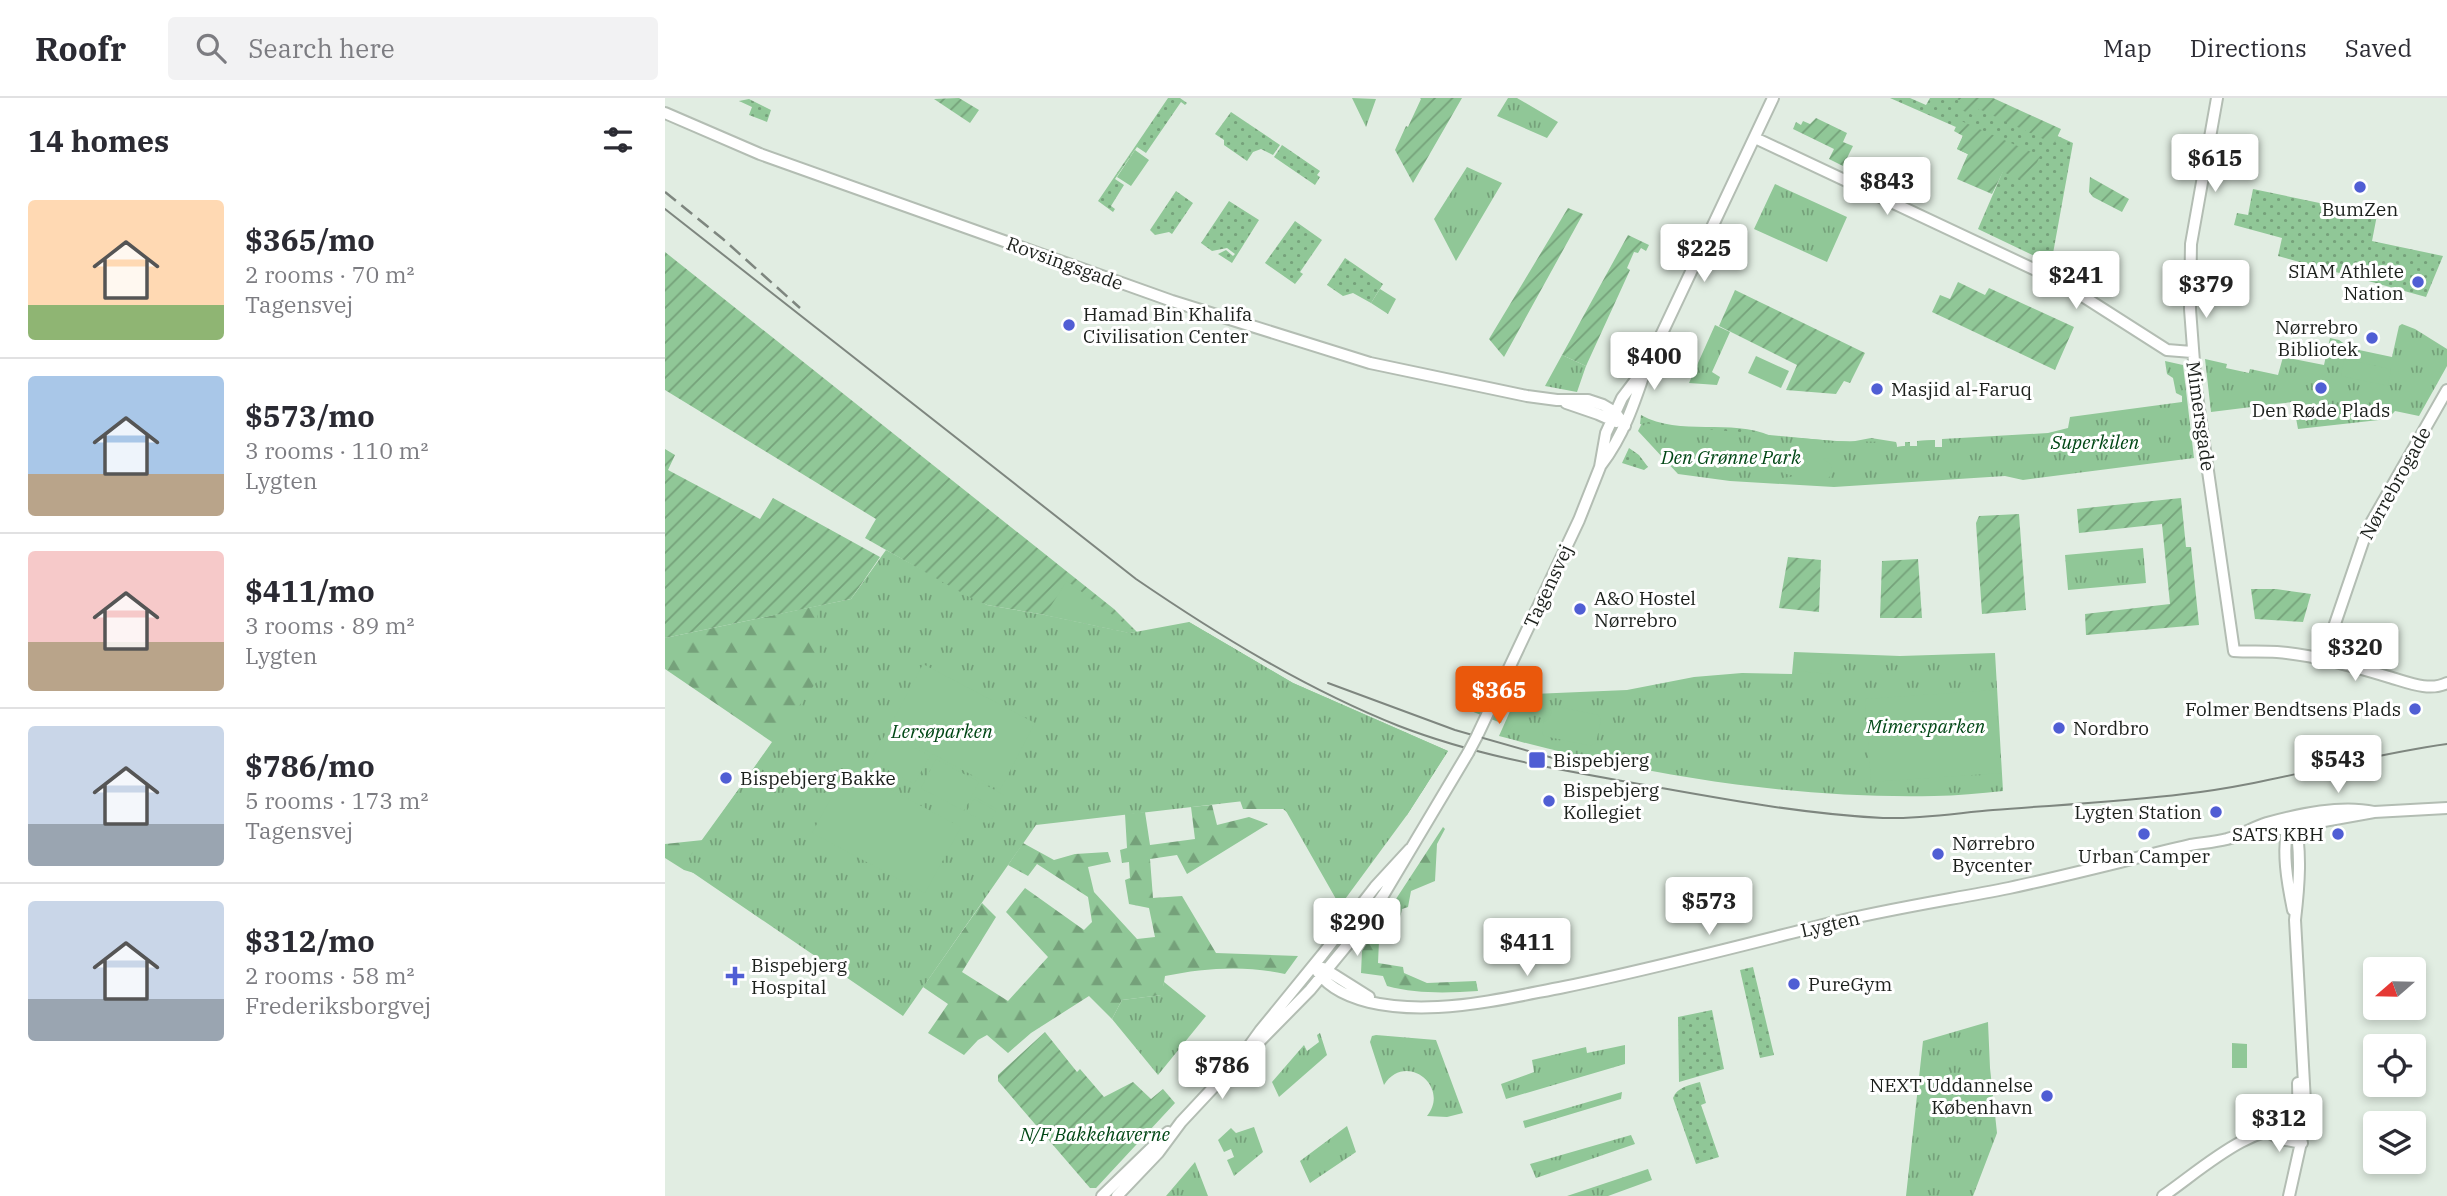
<!DOCTYPE html>
<meta charset="utf-8">
<style>
body{margin:0;font-family:"IBM Plex Serif",serif;background:#f2f2f3;color:#2b2b33;height:100vh;display:flex;flex-direction:column;font-size:26px;white-space:nowrap}
*{box-sizing:border-box;margin:0}
p{font-size:23px;color:#7c7c81}
.icon{flex:none;width:38px;height:38px;fill:none;stroke:currentColor;stroke-width:2;stroke-linecap:round;stroke-linejoin:round}
.map{position:relative;flex:1;overflow:hidden}
.details{display:flex;flex-direction:column;background:#fff;width:665px}
.details>*{flex:none}
.needle{width:46px;rotate:250deg}
.fabs{position:absolute;left:1698px;top:859px;display:grid;gap:14px}
.fabs a{display:grid;place-items:center;width:63px;height:63px;border-radius:7px;background:#fff;box-shadow:0 4px 10px #0003;font-size:35px}
.price{position:absolute;translate:-50% -60px;padding:0 16px;border-radius:7px;background:#fff;color:#222;font-size:23px;line-height:46px;filter:drop-shadow(0 2px 4px #0008)}
.price::after{content:'';position:absolute;left:50%;top:42px;width:21px;height:16px;margin-left:-10px;background:inherit;clip-path:polygon(0 0,100% 0,50% 100%)}
.price.selected{background:#ea580c;color:#fff}
ul{padding:0;list-style:none}
li{display:flex;align-items:center;gap:21px;height:175px;padding:0 28px}
li+li{border-top:2px solid #e1e1e2}
li span{display:grid;place-items:center;flex:none;width:196px;height:140px;border-radius:7px;color:#555}
li>.icon{margin-inline-start:auto}
span .icon{width:84px;height:84px;fill:#fffc;stroke-width:1}
li b{font-size:30px}
h2{display:flex;justify-content:space-between;align-items:center;height:84px;padding:0 28px;font-size:30px}
header{display:flex;align-items:center;gap:42px;box-sizing:border-box;height:98px;padding:0 35px;background:#fff;border-bottom:2px solid #e1e1e2}
header strong{font-size:33px}
nav{display:flex;gap:38px;margin-inline-start:auto;font-size:24px}
.search{width:490px;height:63px;background:#f2f2f3;display:flex;align-items:center;gap:18px;box-sizing:border-box;padding:0 24px;border-radius:7px;color:#7c7c81;font-size:26px}
main{display:flex;flex:1;min-height:0}
.map>svg:first-child{display:block}
.grass{fill:url(#grass-dots)}
.forest{fill:url(#forest-firs)}
.park{fill:url(#park-tufts)}
.garden{fill:url(#garden-furrows)}
.pitch{fill:#90c797}
.lines{fill:none;stroke-linecap:round;stroke-linejoin:round}
.minor-casing{stroke:#b3bdb3;stroke-width:14}
.minor{stroke:#fff;stroke-width:10}
.tram{stroke:#7e867f;stroke-width:2}
.rail{stroke:#7e867f;stroke-width:2.5;stroke-dasharray:14 7;stroke-linecap:butt}
.minor-bridge-casing{stroke:#b3bdb3;stroke-width:14;stroke-linecap:butt}
.minor-bridge{stroke:#fff;stroke-width:10}
.poi-dot{fill:#505ed4;stroke:#fff;stroke-width:2.5}
.labels{text-anchor:middle;dominant-baseline:central;stroke-width:6;stroke-linejoin:round;paint-order:stroke}
.poi-label{font-size:19px;fill:#1c201c;stroke:#fff;text-anchor:start}
.street-label{font-size:19px;fill:#1c201c;stroke:#fff}
.park-label{font-size:19px;font-style:italic;fill:#004715;stroke:#fff}
</style>
<header>
<strong>Roofr</strong>
<div class="search"><svg class="icon" aria-label="search" viewBox="0 0 24 24"><circle cx="10" cy="10" r="6"/><path d="M15 15l6 6"/></svg>Search here</div>
<nav><a>Map</a><a>Directions</a><a>Saved</a></nav>
</header>
<main>
<section class="details">
<h2>14 homes<svg class="icon" aria-label="filters" viewBox="0 0 24 24"><path d="M4 7h16M4 17h16"/><circle cx="9" cy="7" r="2"/><circle cx="15" cy="17" r="2"/></svg></h2>
<ul>
<li><span style="background:linear-gradient(#ffd9b3 75%,#8fb573 0)"><svg class="icon" aria-label="home" viewBox="0 0 24 24"><path d="M3 11l9-7 9 7M6 9v11h12V9"/></svg></span><div><b>$365/mo</b><p>2 rooms · 70 m²</p><p>Tagensvej</p></div></li>
<li><span style="background:linear-gradient(#a9c7e8 70%,#b9a48a 0)"><svg class="icon" aria-label="home" viewBox="0 0 24 24"><path d="M3 11l9-7 9 7M6 9v11h12V9"/></svg></span><div><b>$573/mo</b><p>3 rooms · 110 m²</p><p>Lygten</p></div></li>
<li><span style="background:linear-gradient(#f6c9c9 65%,#b9a48a 0)"><svg class="icon" aria-label="home" viewBox="0 0 24 24"><path d="M3 11l9-7 9 7M6 9v11h12V9"/></svg></span><div><b>$411/mo</b><p>3 rooms · 89 m²</p><p>Lygten</p></div></li>
<li><span style="background:linear-gradient(#c9d6e8 70%,#9aa5b1 0)"><svg class="icon" aria-label="home" viewBox="0 0 24 24"><path d="M3 11l9-7 9 7M6 9v11h12V9"/></svg></span><div><b>$786/mo</b><p>5 rooms · 173 m²</p><p>Tagensvej</p></div></li>
<li><span style="background:linear-gradient(#c9d6e8 70%,#9aa5b1 0)"><svg class="icon" aria-label="home" viewBox="0 0 24 24"><path d="M3 11l9-7 9 7M6 9v11h12V9"/></svg></span><div><b>$312/mo</b><p>2 rooms · 58 m²</p><p>Frederiksborgvej</p></div></li>
</ul>
</section>
<div class="map">
<svg width="1782" height="1098" viewBox="0 0 1782 1098">
<defs>
<pattern id="grass-dots" width="8" height="8" patternUnits="userSpaceOnUse" patternTransform="scale(1.75)"><rect width="8" height="8" fill="#90c797"/><path d="M2 2h.1M6 6h.1" fill="none" stroke="#75a17a" stroke-width="1.8" stroke-linecap="round"/></pattern>
<pattern id="forest-firs" width="22" height="20" patternUnits="userSpaceOnUse" patternTransform="scale(1.75)"><rect width="22" height="20" fill="#90c797"/><path d="M5 1l3.5 6h-7zM16 11l3.5 6h-7z" fill="#75a17a"/></pattern>
<pattern id="park-tufts" width="24" height="20" patternUnits="userSpaceOnUse" patternTransform="scale(1.75)"><rect width="24" height="20" fill="#90c797"/><path d="M3 7l-1-3M5 7V3M7 7l1-3M15 17l-1-3M17 17v-4M19 17l1-3" fill="none" stroke="#75a17a"/></pattern>
<pattern id="garden-furrows" width="10" height="10" patternUnits="userSpaceOnUse" patternTransform="scale(1.75)"><rect width="10" height="10" fill="#90c797"/><path d="M-1 1l2-2M0 10L10 0M9 11l2-2" fill="none" stroke="#75a17a"/></pattern>
</defs>
<rect width="100%" height="100%" fill="#e1ede2"/>
<path class="grass" d="M 503,0 L 515,0 L 522,5 L 520,7 L 516,4 L 481,55 L 472,49 L 450,81 L 459,87 L 446,108 L 450,111 L 448,114 L 433,103 Z
M 1225,0 L 1245,0 L 1261,7 L 1265,0 L 1309,0 L 1408,45 L 1387,161 L 1382,164 L 1313,131 L 1338,73 L 1292,51 L 1300,33 Z
M 84,1 L 106,12 L 102,24 L 84,17 L 87,9 L 74,3 Z
M 566,14 L 615,47 L 608,57 L 596,51 L 588,54 L 582,63 L 559,47 L 559,42 L 550,36 Z
M 617,47 L 655,73 L 652,77 L 655,79 L 650,87 L 609,59 Z
M 1588,91 L 1712,117 L 1707,143 L 1778,158 L 1761,199 L 1613,158 L 1617,140 L 1569,127 L 1572,115 L 1583,117 Z
M 511,93 L 528,105 L 507,136 L 504,134 L 490,137 L 485,132 Z
M 564,103 L 594,122 L 567,165 L 553,156 L 561,152 L 568,158 L 570,156 L 562,150 L 547,153 L 536,145 Z
M 630,123 L 657,142 L 635,174 L 638,176 L 630,186 L 600,165 Z
M 680,160 L 718,186 L 706,205 L 688,195 L 678,198 L 662,187 Z
M 976,317 C 1015,339 1066,320 1106,338 L 1185,344 L 1206,340 L 1231,344 L 1232,349 L 1240,348 L 1240,344 L 1245,344 L 1245,348 L 1252,348 L 1252,343 L 1270,342 L 1270,349 L 1278,349 L 1303,365 L 1048,342 L 975,326 Z
M 964,350 L 974,357 L 983,369 L 979,372 L 957,365 Z
M 1088,869 L 1109,957 L 1095,960 L 1075,872 Z
M 1047,912 L 1059,971 L 1014,984 L 1013,919 Z
M 1035,984 L 1041,1005 L 1036,1007 L 1054,1059 L 1031,1066 L 1008,1000 C 1012,989 1025,987 1035,984 Z"/>
<path class="forest" d="M 152,508 L 157,516 L 497,554 L 524,524 L 628,585 L 783,653 L 742,717 L 668,751 L 618,711 L 578,711 L 570,688 L 663,653 L 49,781 L 19,772 L 0,760 L 0,746 L 38,742 L 107,644 L 0,571 L 0,540 Z
M 547,707 L 552,727 L 584,719 L 603,726 L 522,776 L 512,757 L 485,761 L 488,800 L 517,798 L 551,855 L 633,858 L 620,876 C 579,867 540,870 500,878 L 497,897 L 457,902 L 447,921 L 424,898 L 366,935 L 343,955 L 322,937 L 313,942 L 299,957 L 263,935 L 283,906 L 258,889 L 317,805 L 331,819 L 297,874 L 343,903 L 383,859 L 341,814 L 360,790 L 419,832 L 427,824 L 423,799 L 372,766 L 363,778 L 343,767 L 358,745 L 389,762 L 410,756 L 443,754 L 446,764 L 423,769 L 429,794 L 472,841 L 490,839 L 484,810 L 464,806 L 460,782 L 465,780 L 464,764 L 457,765 L 455,752 L 462,750 L 460,716 L 480,714 L 485,747 L 530,741 L 526,709 Z
M 778,729 L 780,731 L 772,746 L 770,783 L 746,793 L 743,809 L 737,811 L 730,843 L 714,843 L 713,865 L 738,869 L 739,875 L 762,885 L 811,883 L 813,893 C 782,895 752,896 722,888 L 718,878 L 696,875 L 697,853 Z"/>
<path class="park" d="M 687,0 L 711,1 L 701,29 Z
M 843,0 L 852,0 L 893,24 L 882,40 L 832,18 Z
M 802,69 L 837,85 L 791,163 L 769,121 Z
M 1110,86 L 1182,119 L 1162,164 L 1089,131 Z
M 715,191 L 731,201 L 723,216 L 706,205 Z
M 1737,226 L 1750,231 L 1782,251 L 1782,268 L 1754,318 L 1730,313 L 1723,321 L 1633,331 L 1628,304 L 1546,314 L 1540,261 L 1562,266 L 1561,270 L 1584,275 L 1585,271 L 1613,277 L 1618,259 L 1659,267 L 1665,240 L 1674,242 L 1691,254 L 1694,252 L 1727,259 L 1734,228 Z
M 1050,227 L 1065,234 L 1047,274 L 1055,279 L 1052,287 L 1024,285 Z
M 897,257 L 921,268 L 912,294 L 880,288 Z
M 1500,263 L 1518,267 L 1529,360 L 1358,382 L 1340,378 L 1169,389 L 1065,383 L 1013,376 L 973,333 L 977,325 L 1168,343 L 1231,344 L 1232,349 L 1240,348 L 1240,344 L 1245,344 L 1245,348 L 1252,348 L 1252,343 L 1270,342 L 1270,349 L 1277,349 L 1277,341 L 1383,335 L 1403,330 L 1405,319 L 1517,304 L 1517,298 L 1511,295 L 1508,280 L 1502,276 Z
M 1478,450 L 1481,485 L 1403,492 L 1400,457 Z
M 221,452 L 322,507 L 380,517 L 465,535 L 524,524 L 628,585 L 783,653 L 742,717 L 675,808 L 613,699 L 371,727 L 238,918 L 18,768 L 155,579 L 152,508 L 186,501 Z
M 1129,554 L 1235,558 L 1330,555 L 1338,693 C 1315,695 1292,698 1269,698 C 1123,701 974,676 834,638 L 854,593 L 868,596 L 962,592 L 1029,579 L 1077,575 L 1127,576 Z
M 499,884 L 541,918 L 493,977 L 447,921 L 457,902 L 496,897 Z
M 1323,924 L 1325,970 L 1332,1035 L 1308,1098 L 1241,1098 L 1258,943 Z
M 655,935 L 662,957 L 614,999 L 607,984 L 639,947 L 642,953 L 654,944 L 652,937 Z
M 711,937 L 771,942 L 798,1015 L 782,1019 L 762,1018 C 786,988 740,953 719,987 L 705,944 L 707,938 Z
M 960,947 L 960,966 L 841,1001 L 836,986 L 869,974 L 867,962 L 921,949 L 922,955 Z
M 957,994 L 956,1001 L 860,1030 L 858,1023 Z
M 682,1028 L 691,1054 L 645,1085 L 635,1063 Z
M 589,1029 L 598,1054 L 569,1078 L 562,1062 L 569,1059 L 566,1051 L 559,1054 L 553,1042 L 566,1030 L 571,1035 Z
M 966,1037 L 970,1046 L 871,1080 L 865,1066 Z
M 530,1064 L 543,1098 L 501,1098 Z
M 983,1071 L 987,1082 L 943,1098 L 902,1098 Z"/>
<path class="garden" d="M 294,0 L 314,12 L 305,25 L 269,1 Z
M 755,0 L 797,0 L 748,85 L 730,52 L 741,28 L 743,29 L 756,1 Z
M 1290,0 L 1328,0 L 1396,31 L 1389,46 L 1314,11 L 1310,18 L 1294,11 L 1298,4 Z
M 1151,20 L 1182,35 L 1178,44 L 1188,48 L 1178,68 L 1164,61 L 1169,51 L 1128,31 L 1131,24 L 1136,27 L 1138,23 L 1145,26 Z
M 1294,22 L 1375,58 L 1363,85 L 1338,74 L 1327,96 L 1292,81 L 1303,56 L 1292,51 L 1298,38 L 1289,33 Z
M 1425,79 L 1464,101 L 1457,114 L 1428,99 L 1424,94 Z
M 903,110 L 918,116 L 839,259 L 824,241 Z
M 963,137 L 984,147 L 981,153 L 976,150 L 973,155 L 969,154 L 962,170 L 965,172 L 921,268 L 897,257 Z
M 0,154 L 449,511 L 472,534 L 465,535 L 380,517 L 322,507 L 304,499 L 200,440 L 211,421 L 0,292 Z
M 1293,184 L 1320,197 L 1324,190 L 1409,229 L 1390,272 L 1267,214 L 1275,197 L 1285,201 Z
M 1070,192 L 1200,255 L 1185,285 L 1179,283 L 1171,296 L 1121,292 L 1132,267 L 1054,228 Z
M 0,351 L 10,357 L 3,372 L 95,421 L 108,400 L 215,459 L 186,501 L 0,540 Z
M 1516,400 L 1521,449 L 1526,449 L 1534,527 L 1421,537 L 1420,516 L 1505,506 L 1497,426 L 1414,435 L 1412,411 Z
M 1354,416 L 1361,512 L 1317,516 L 1311,425 L 1314,418 Z
M 1123,459 L 1156,462 L 1154,514 L 1114,510 Z
M 1253,461 L 1257,520 L 1215,520 L 1217,463 Z
M 1586,491 L 1611,491 L 1646,496 L 1638,524 L 1590,521 Z
M 380,934 L 412,974 L 415,971 L 439,999 L 468,984 L 486,1001 L 498,991 L 510,1005 L 431,1090 L 425,1090 L 333,983 L 333,977 Z"/>
<path class="pitch" d="M 470,52 L 484,62 L 466,88 L 452,79 Z
M 1091,258 L 1124,273 L 1116,290 L 1083,275 Z
M 1679,261 L 1726,271 L 1723,288 L 1676,278 Z
M 1136,355 L 1165,355 L 1165,360 L 1158,361 L 1167,367 L 1165,378 L 1162,382 L 1118,383 L 1119,380 L 1130,378 L 1121,376 L 1118,371 L 1120,358 Z
M 402,483 L 468,532 L 465,535 L 380,517 Z
M 1133,555 L 1167,558 L 1165,576 L 1132,573 Z
M 258,566 L 370,625 L 335,692 L 223,632 Z
M 1331,592 L 1336,675 L 1206,684 L 1200,601 Z
M 813,597 L 842,609 L 836,625 L 806,613 Z
M 888,608 L 933,617 L 936,622 L 931,645 L 926,648 L 879,638 L 877,635 L 881,612 Z
M 221,635 L 265,658 L 249,686 L 206,663 Z
M 271,661 L 314,684 L 299,713 L 256,690 Z
M 183,669 L 296,729 L 260,795 L 147,735 Z
M 317,685 L 339,697 L 332,711 L 310,699 Z
M 309,701 L 331,713 L 324,726 L 301,714 Z
M 1567,945 L 1582,946 L 1582,970 L 1567,970 Z"/>
<g class="lines">
<defs>
<path id="minor" d="M 1552,0 L 1526,146 L 1525,211 L 1531,290 L 1569,553 C 1583,554 1597,553 1612,554 C 1650,557 1687,568 1724,579 C 1742,584 1764,594 1782,585
M 0,15 L 95,56 L 507,203 L 705,265 L 862,298 L 892,302 L 923,302 L 938,307 L 950,314 L 960,328
M 1090,40 L 1394,183 L 1502,252 L 1527,254
M 901,305 L 933,316 L 951,324
M 936,367 C 959,337 970,303 982,267 L 1108,0
M 1658,561 L 1702,432 L 1782,292
M 812,638 L 914,422 L 935,369 L 941,335 L 957,300 L 982,267
M 1623,724 C 1617,754 1622,783 1628,812
M 1581,737 L 1709,714 L 1782,710
M 649,868 C 670,907 733,911 773,909 C 815,907 857,897 899,889 C 987,871 1074,848 1162,826 C 1222,811 1283,802 1344,790 C 1405,777 1465,761 1525,747 C 1537,745 1550,744 1562,741 C 1576,737 1589,729 1602,725 C 1635,716 1676,707 1709,714
M 658,870 L 704,899
M 587,951 L 645,892 L 687,841 L 719,796 L 803,655
M 1633,985 L 1634,1036
M 1603,1034 L 1616,1041 L 1637,1045
M 437,1098 L 503,1034
M 452,1098 L 493,1055 L 516,1024 L 574,962 L 595,933 L 657,857 L 710,789 L 745,751
M 1498,1098 C 1536,1072 1586,1024 1634,1030
M 1624,1098 L 1641,1022 L 1630,822 C 1634,788 1637,753 1629,719"/>
</defs>
<use href="#minor" class="minor-casing"/>
<use href="#minor" class="minor"/>
<path class="tram" d="M 0,111 L 471,481 C 553,537 641,591 734,628 C 814,659 897,672 980,687 C 1059,701 1138,716 1218,720 C 1254,721 1292,715 1328,712 C 1391,707 1456,704 1519,696 C 1608,686 1693,658 1782,646
M 663,585 L 790,632 L 902,664"/>
<path class="rail" d="M 0,94 L 58,141 L 135,210"/>
<defs>
<path id="minor-bridge" d="M 803,655 L 812,638"/>
</defs>
<use href="#minor-bridge" class="minor-bridge-casing"/>
<use href="#minor-bridge" class="minor-bridge"/>
</g>
<g class="poi-dot">
<circle cx="1695" cy="89" r="7"/>
<circle cx="1753" cy="184" r="7"/>
<circle cx="404" cy="227" r="7"/>
<circle cx="1707" cy="240" r="7"/>
<circle cx="1656" cy="290" r="7"/>
<circle cx="1212" cy="291" r="7"/>
<circle cx="915" cy="511" r="7"/>
<circle cx="1750" cy="611" r="7"/>
<circle cx="1394" cy="630" r="7"/>
<rect x="863" y="653" width="18" height="18" rx="3.5"/>
<circle cx="61" cy="680" r="7"/>
<circle cx="884" cy="703" r="7"/>
<circle cx="1551" cy="714" r="7"/>
<circle cx="1479" cy="736" r="7"/>
<circle cx="1673" cy="736" r="7"/>
<circle cx="1273" cy="756" r="7"/>
<path d="M66.5 867.5h7v7h7v7h-7v7h-7v-7h-7v-7h7z"/>
<circle cx="1129" cy="886" r="7"/>
<circle cx="1382" cy="998" r="7"/>
</g>
<g class="labels">
<g class="poi-label">
<text x="1695" y="111" text-anchor="middle">BumZen</text>
<text x="1739" y="173" text-anchor="end">SIAM Athlete<tspan x="1739" dy="22">Nation</tspan></text>
<text x="418" y="216">Hamad Bin Khalifa<tspan x="418" dy="22">Civilisation Center</tspan></text>
<text x="1693" y="229" text-anchor="end">Nørrebro<tspan x="1693" dy="22">Bibliotek</tspan></text>
<text x="1226" y="291">Masjid al-Faruq</text>
<text x="1656" y="312" text-anchor="middle">Den Røde Plads</text>
<text x="929" y="500">A&amp;O Hostel<tspan x="929" dy="22">Nørrebro</tspan></text>
<text x="1736" y="611" text-anchor="end">Folmer Bendtsens Plads</text>
<text x="1408" y="630">Nordbro</text>
<text x="888" y="662">Bispebjerg</text>
<text x="75" y="680">Bispebjerg Bakke</text>
<text x="898" y="692">Bispebjerg<tspan x="898" dy="22">Kollegiet</tspan></text>
<text x="1537" y="714" text-anchor="end">Lygten Station</text>
<text x="1659" y="736" text-anchor="end">SATS KBH</text>
<text x="1287" y="745">Nørrebro<tspan x="1287" dy="22">Bycenter</tspan></text>
<text x="1479" y="758" text-anchor="middle">Urban Camper</text>
<text x="86" y="867">Bispebjerg<tspan x="86" dy="22">Hospital</tspan></text>
<text x="1143" y="886">PureGym</text>
<text x="1368" y="987" text-anchor="end">NEXT Uddannelse<tspan x="1368" dy="22">København</tspan></text>
</g>
<g class="street-label">
<text transform="translate(400 165) rotate(20)">Rovsingsgade</text>
<text transform="translate(1536 318) rotate(82)">Mimersgade</text>
<text transform="translate(1730 385) rotate(-61)">Nørrebrogade</text>
<text transform="translate(883 488) rotate(-65)">Tagensvej</text>
<text transform="translate(1165 826) rotate(-13)">Lygten</text>
</g>
<g class="park-label">
<text x="1430" y="344">Superkilen</text>
<text x="1066" y="359">Den Grønne Park</text>
<text x="1261" y="628">Mimersparken</text>
<text x="277" y="633">Lersøparken</text>
<text x="430" y="1036">N/F Bakkehaverne</text>
</g>
</g>
</svg>
<div class="fabs">
<a><svg class="needle" viewBox="-14 -14 28 28"><path d="M0-13l5 13h-10z" fill="#e53935"/><path d="M0 13l5-13h-10z" fill="#7c7c81"/></svg></a>
<a><svg class="icon" aria-label="locate" viewBox="0 0 24 24"><circle cx="12" cy="12" r="6"/><path d="M12 2v4M12 18v4M2 12h4M18 12h4"/></svg></a>
<a><svg class="icon" aria-label="layers" viewBox="0 0 24 24"><path d="M12 4l9 5-9 5-9-5zM3 14l9 5 9-5"/></svg></a>
</div>
<b class="price" style="left:1550px;top:96px">$615</b>
<b class="price" style="left:1222px;top:119px">$843</b>
<b class="price" style="left:1039px;top:186px">$225</b>
<b class="price" style="left:1411px;top:213px">$241</b>
<b class="price" style="left:1541px;top:222px">$379</b>
<b class="price" style="left:989px;top:294px">$400</b>
<b class="price" style="left:1690px;top:585px">$320</b>
<b class="price selected" style="left:834px;top:628px">$365</b>
<b class="price" style="left:1673px;top:697px">$543</b>
<b class="price" style="left:1044px;top:839px">$573</b>
<b class="price" style="left:692px;top:860px">$290</b>
<b class="price" style="left:862px;top:880px">$411</b>
<b class="price" style="left:557px;top:1003px">$786</b>
<b class="price" style="left:1614px;top:1056px">$312</b>
</div>
</main>
